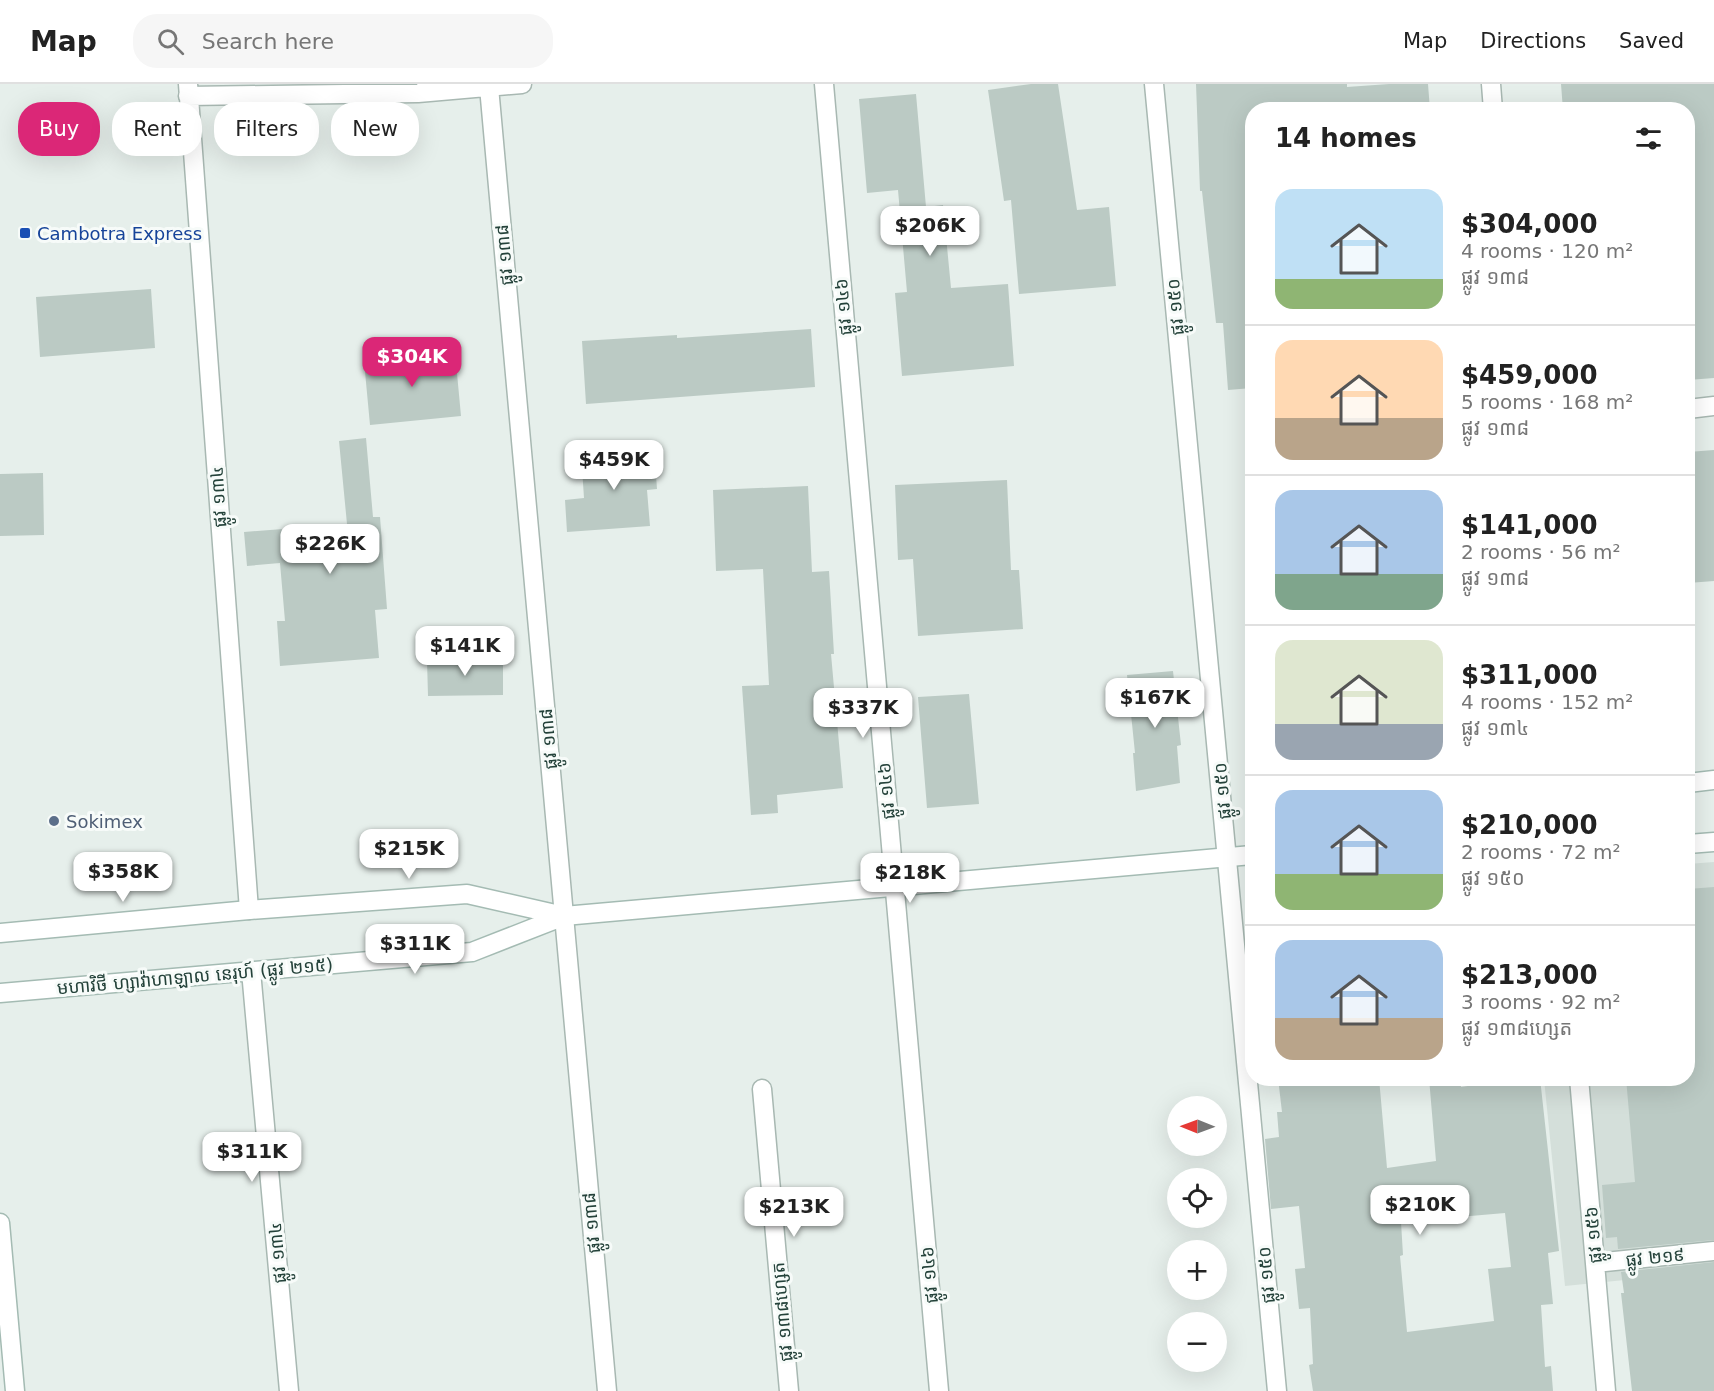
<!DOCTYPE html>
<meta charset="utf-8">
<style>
body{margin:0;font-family:"DejaVu Sans","Noto Sans Khmer",sans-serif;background:#f6f6f6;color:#222;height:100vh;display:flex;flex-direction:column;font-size:22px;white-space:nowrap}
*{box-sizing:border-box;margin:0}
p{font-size:20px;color:#767676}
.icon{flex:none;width:33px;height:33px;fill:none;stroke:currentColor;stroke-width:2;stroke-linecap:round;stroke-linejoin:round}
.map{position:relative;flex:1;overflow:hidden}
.drawer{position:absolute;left:1245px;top:18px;width:450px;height:984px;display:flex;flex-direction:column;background:#fff;border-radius:24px;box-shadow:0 6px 24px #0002}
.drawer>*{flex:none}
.top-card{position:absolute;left:18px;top:18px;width:570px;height:54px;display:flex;gap:12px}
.needle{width:39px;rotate:271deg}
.tools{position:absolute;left:1167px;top:1012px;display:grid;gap:12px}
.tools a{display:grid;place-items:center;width:60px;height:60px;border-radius:50%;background:#fff;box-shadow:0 6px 24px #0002;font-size:30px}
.price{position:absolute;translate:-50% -51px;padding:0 14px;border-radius:12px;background:#fff;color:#222;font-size:20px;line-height:39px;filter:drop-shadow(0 2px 3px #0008)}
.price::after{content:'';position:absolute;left:50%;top:36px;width:18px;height:14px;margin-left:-9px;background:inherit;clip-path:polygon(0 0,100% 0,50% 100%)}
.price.selected{background:#db2777;color:#fff}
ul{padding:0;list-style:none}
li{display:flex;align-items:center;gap:18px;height:150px;padding:0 30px}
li+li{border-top:2px solid #e0e0e0}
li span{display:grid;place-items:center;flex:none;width:168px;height:120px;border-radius:18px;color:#555}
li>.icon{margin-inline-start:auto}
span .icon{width:72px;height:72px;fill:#fffc;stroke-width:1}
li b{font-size:26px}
h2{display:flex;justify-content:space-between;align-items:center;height:72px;padding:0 30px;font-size:26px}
.chip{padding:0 21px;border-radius:24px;background:#fff;box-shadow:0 6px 24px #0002;font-size:21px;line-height:54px}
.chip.selected{background:#db2777;color:#fff}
header{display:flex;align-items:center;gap:36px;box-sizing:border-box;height:84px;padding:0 30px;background:#fff;border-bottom:2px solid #e0e0e0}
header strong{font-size:28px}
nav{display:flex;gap:33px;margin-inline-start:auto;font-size:21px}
.search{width:420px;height:54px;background:#f6f6f6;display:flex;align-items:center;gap:15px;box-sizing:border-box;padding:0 21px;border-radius:24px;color:#767676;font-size:22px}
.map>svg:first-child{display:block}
.built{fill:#d4dfda}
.building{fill:#bbcac4;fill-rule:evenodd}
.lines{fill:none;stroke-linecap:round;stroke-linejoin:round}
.street-casing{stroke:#a8b8b2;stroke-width:21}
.secondary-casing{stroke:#a4bbb3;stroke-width:21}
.street{stroke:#fff;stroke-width:18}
.secondary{stroke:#fff;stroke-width:18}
.transit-dot{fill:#1a4fb4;stroke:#f7fbf9;stroke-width:2}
.service-dot{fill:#5c6f8a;stroke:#f7fbf9;stroke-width:2}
.labels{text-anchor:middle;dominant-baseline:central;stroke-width:6;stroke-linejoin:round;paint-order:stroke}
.transit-label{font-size:18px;fill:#164399;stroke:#f7fbf9;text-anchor:start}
.street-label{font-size:18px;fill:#24423a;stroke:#f7fbf9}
.service-label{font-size:18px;fill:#4e5e75;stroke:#f7fbf9;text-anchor:start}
</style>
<header>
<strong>Map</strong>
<div class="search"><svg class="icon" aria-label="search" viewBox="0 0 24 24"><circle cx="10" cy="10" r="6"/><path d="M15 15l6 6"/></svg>Search here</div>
<nav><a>Map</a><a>Directions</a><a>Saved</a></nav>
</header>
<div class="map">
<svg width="1714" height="1307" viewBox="0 0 1714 1307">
<rect width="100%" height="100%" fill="#e6efeb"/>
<path class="built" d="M 1714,778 L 1714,1187 L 1565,1202 L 1544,995 L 1688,994 L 1688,780 Z"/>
<path class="building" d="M 1031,0 L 1058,0 L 1077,126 L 1109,123 L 1116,202 L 1019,210 L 1011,116 L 1004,117 L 988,6 Z
M 1196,0 L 1347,0 L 1347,3 L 1389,0 L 1428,0 L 1430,26 L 1252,26 L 1252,304 L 1228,306 L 1223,239 L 1216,239 L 1202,107 L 1200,107 Z
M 1561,0 L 1714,0 L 1714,294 L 1688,296 L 1688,26 L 1563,26 Z
M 916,10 L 926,123 L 943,121 L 951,204 L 1008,200 L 1014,282 L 902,292 L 895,209 L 907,208 L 898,106 L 867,109 L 859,15 Z
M 151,205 L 155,264 L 40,273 L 36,213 Z
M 811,245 L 815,303 L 586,320 L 582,257 L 677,251 L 677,254 Z
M 455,268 L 461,332 L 370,341 L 364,277 Z
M 366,354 L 373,433 L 380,433 L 387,525 L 375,526 L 379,574 L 280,582 L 277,537 L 285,537 L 280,479 L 247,482 L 244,448 L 347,440 L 339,357 Z
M 654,364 L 657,405 L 647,406 L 650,442 L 567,448 L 565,416 L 584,414 L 581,369 Z
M 1714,366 L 1714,497 L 1688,499 L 1688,368 Z
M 43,389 L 44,451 L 0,452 L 0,390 Z
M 1007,396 L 1011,486 L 1019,486 L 1023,545 L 918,552 L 913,475 L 898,476 L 895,401 Z
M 808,402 L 812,488 L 829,487 L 834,570 L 831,570 L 843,704 L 777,711 L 778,729 L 751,731 L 742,602 L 769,601 L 763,485 L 716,487 L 713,406 Z
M 503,575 L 503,611 L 428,612 L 427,576 Z
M 1173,587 L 1181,661 L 1177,662 L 1180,699 L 1136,707 L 1133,669 L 1135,669 L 1127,591 Z
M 969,610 L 979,720 L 927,724 L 918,613 Z
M 1714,803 L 1714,1156 L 1618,1165 L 1617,1153 L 1606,1154 L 1602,1101 L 1635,1098 L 1626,994 L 1688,994 L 1688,805 Z
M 1278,994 L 1379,994 L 1387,1084 L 1436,1077 L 1429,994 L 1460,994 L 1461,1003 L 1520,994 L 1540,994 L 1559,1167 L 1548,1169 L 1553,1220 L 1541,1221 L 1545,1283 L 1551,1282 L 1553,1307 L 1313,1307 L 1309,1281 L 1313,1280 L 1310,1224 L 1299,1225 L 1295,1185 L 1305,1184 L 1299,1122 L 1271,1125 L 1265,1055 L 1279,1053 L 1277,1028 L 1282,1028 ZM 1505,1129 L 1511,1183 L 1488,1185 L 1494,1237 L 1407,1248 L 1400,1172 L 1403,1171 L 1401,1138 Z
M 1714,1178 L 1714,1307 L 1632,1307 L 1621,1209 L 1624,1209 L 1621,1188 Z"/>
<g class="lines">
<defs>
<path id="street" d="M 188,0 L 249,826
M 824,0 L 939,1307
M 1154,0 L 1277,1307
M 1491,0 L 1493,26
M 489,3 L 607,1307
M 188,12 L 418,9 L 522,0
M 1688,325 L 1714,322
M 251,887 L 289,1307
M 1579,994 L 1606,1307
M 762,1005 L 789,1307
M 1595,1179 L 1714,1167"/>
<path id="secondary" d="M 1688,699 L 1714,696
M 1688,760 L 1714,758
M 0,849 L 249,826 L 467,810 L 564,832
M 0,909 L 472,868 L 564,832 L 1252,771
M 0,1139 L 15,1307"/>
</defs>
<use href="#street" class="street-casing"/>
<use href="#secondary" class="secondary-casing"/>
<use href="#street" class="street"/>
<use href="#secondary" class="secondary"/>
</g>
<rect class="transit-dot" x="19" y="143" width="12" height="12" rx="3"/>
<circle class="service-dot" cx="54" cy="737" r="6"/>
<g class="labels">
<g class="transit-label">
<text x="37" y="149">Cambotra Express</text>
</g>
<g class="street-label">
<text transform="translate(504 171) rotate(-95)">ផ្លូវ ១៣៨</text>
<text transform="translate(843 223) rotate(-95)">ផ្លូវ ១៤៦</text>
<text transform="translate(1175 223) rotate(-95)">ផ្លូវ ១៥០</text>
<text transform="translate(218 413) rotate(-94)">ផ្លូវ ១៣៤</text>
<text transform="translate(548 655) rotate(-95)">ផ្លូវ ១៣៨</text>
<text transform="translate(886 707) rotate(-95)">ផ្លូវ ១៤៦</text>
<text transform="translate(1222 707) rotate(-95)">ផ្លូវ ១៥០</text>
<text transform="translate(195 892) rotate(-5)">មហាវិថី ហ្សាវ៉ាហាឡាល នេរុហ៍ (ផ្លូវ ២១៥)</text>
<text transform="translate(591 1139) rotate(-95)">ផ្លូវ ១៣៨</text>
<text transform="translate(1593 1151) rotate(-95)">ផ្លូវ ១៥៦</text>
<text transform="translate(277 1169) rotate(-95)">ផ្លូវ ១៣៤</text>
<text transform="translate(1655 1173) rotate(-6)">ផ្លូវ ២១៩</text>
<text transform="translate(929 1191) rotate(-95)">ផ្លូវ ១៤៦</text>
<text transform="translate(1266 1191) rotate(-95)">ផ្លូវ ១៥០</text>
<text transform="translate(782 1228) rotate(-95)">ផ្លូវ ១៣៨ហ្សេត</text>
</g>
<g class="service-label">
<text x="66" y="737">Sokimex</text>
</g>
</g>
</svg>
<div class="tools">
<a><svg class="needle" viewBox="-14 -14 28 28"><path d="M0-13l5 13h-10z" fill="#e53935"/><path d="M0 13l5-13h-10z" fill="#767676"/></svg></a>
<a><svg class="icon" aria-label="locate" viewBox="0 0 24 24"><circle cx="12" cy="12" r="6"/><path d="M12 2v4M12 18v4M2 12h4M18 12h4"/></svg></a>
<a>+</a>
<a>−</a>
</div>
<b class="price" style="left:930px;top:173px">$206K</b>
<b class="price selected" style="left:412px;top:304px">$304K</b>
<b class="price" style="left:614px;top:407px">$459K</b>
<b class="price" style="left:330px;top:491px">$226K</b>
<b class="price" style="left:465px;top:593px">$141K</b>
<b class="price" style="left:1155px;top:645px">$167K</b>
<b class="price" style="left:863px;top:655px">$337K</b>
<b class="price" style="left:409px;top:796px">$215K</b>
<b class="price" style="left:123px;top:819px">$358K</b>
<b class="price" style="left:910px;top:820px">$218K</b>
<b class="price" style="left:415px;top:891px">$311K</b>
<b class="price" style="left:252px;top:1099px">$311K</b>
<b class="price" style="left:1420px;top:1152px">$210K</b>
<b class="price" style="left:794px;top:1154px">$213K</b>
<div class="top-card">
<a class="chip selected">Buy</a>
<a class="chip">Rent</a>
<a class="chip">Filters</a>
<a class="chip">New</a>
</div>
<section class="drawer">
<h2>14 homes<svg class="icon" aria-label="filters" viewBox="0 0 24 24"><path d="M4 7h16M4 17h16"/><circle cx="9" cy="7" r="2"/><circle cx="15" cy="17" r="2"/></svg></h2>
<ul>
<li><span style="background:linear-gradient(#bfe0f5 75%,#8fb573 0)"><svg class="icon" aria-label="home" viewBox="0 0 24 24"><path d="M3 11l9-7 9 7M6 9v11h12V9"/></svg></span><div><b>$304,000</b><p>4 rooms · 120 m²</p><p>ផ្លូវ ១៣៨</p></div></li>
<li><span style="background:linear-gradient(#ffd9b3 65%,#b9a48a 0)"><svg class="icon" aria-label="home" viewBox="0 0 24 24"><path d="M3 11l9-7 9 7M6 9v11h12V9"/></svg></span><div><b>$459,000</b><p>5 rooms · 168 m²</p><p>ផ្លូវ ១៣៨</p></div></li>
<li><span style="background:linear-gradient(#a9c7e8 70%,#7fa58c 0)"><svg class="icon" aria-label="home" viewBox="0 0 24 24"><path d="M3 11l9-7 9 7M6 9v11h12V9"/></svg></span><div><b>$141,000</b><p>2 rooms · 56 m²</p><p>ផ្លូវ ១៣៨</p></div></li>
<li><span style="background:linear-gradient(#dfe7d0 70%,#9aa5b1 0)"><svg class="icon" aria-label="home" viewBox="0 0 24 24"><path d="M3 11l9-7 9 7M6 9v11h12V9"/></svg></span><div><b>$311,000</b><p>4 rooms · 152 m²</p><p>ផ្លូវ ១៣៤</p></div></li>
<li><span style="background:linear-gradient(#a9c7e8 70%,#8fb573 0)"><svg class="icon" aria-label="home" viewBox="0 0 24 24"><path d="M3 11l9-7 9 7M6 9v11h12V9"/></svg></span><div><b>$210,000</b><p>2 rooms · 72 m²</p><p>ផ្លូវ ១៥០</p></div></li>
<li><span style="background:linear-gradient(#a9c7e8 65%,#b9a48a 0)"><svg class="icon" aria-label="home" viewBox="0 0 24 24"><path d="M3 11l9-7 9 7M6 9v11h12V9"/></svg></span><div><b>$213,000</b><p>3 rooms · 92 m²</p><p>ផ្លូវ ១៣៨ហ្សេត</p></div></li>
</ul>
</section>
</div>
